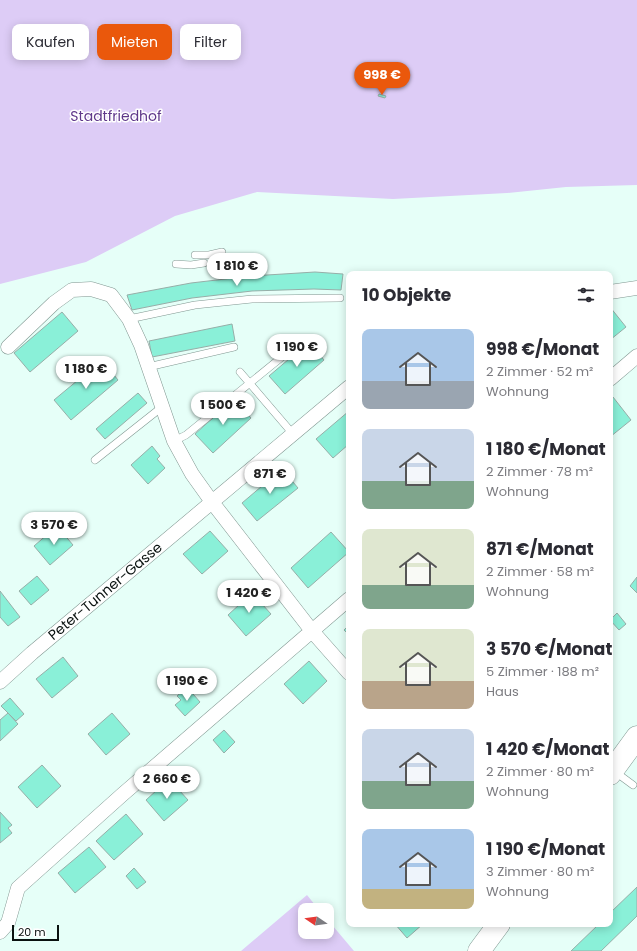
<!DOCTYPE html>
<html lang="de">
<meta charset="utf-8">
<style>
body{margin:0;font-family:Poppins,sans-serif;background:#f2f2f3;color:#2b2b33;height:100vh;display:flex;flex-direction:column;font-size:15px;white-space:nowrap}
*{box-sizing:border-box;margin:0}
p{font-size:13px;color:#7c7c81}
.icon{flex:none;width:22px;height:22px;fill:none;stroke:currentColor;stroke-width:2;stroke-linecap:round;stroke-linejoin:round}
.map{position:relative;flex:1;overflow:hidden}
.details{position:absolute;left:346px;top:271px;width:267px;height:656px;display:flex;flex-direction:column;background:#fff;border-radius:8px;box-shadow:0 2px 10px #0003}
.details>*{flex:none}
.hud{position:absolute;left:12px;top:24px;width:274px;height:36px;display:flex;gap:8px}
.needle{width:26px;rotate:283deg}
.buttons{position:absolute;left:298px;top:903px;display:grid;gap:8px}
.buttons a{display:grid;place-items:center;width:36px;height:36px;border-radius:8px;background:#fff;box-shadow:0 2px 10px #0003;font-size:20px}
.scale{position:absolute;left:12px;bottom:10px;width:47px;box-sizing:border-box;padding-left:4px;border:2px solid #0a1210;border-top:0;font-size:11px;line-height:14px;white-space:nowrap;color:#0a1210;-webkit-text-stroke:3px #fff;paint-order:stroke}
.price{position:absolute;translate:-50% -34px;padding:0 9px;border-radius:14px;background:#fff;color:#222;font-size:13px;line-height:26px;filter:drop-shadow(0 1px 2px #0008)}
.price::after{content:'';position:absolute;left:50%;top:24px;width:12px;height:9px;margin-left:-6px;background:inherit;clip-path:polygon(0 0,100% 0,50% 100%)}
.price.active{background:#ea580c;color:#fff}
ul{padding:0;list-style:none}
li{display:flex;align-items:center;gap:12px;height:100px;padding:0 16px}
li span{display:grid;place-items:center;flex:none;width:112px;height:80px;border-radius:8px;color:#555}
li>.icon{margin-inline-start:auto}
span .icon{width:48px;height:48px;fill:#fffc;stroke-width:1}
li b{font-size:17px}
h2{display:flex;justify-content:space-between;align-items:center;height:48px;padding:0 16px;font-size:17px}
.tag{padding:0 14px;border-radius:8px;background:#fff;box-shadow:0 2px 10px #0003;font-size:14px;line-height:36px}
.tag.active{background:#ea580c;color:#fff}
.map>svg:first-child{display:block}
.green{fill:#ddccf6}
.building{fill:#8af0d8;stroke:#97aea8}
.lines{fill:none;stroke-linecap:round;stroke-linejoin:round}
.lane-casing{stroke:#819791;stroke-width:8}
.street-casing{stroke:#819791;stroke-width:15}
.primary-casing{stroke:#819791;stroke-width:23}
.lane{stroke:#fff;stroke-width:7}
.street{stroke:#fff;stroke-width:14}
.primary{stroke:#fff;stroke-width:22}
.labels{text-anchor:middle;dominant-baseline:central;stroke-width:3;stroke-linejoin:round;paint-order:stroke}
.park-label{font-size:14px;fill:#5f388a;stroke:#fff}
.street-label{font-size:14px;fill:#0a1210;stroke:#fff}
</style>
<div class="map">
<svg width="637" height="951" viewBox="0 0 637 951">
<rect width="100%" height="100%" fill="#e6fff8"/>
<path class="green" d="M 0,0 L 637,0 L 637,185 L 566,187 L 507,193 L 393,199 L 257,192 L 175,216 L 86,262 L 0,284 Z
M 307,895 L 319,910 L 305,910 L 305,932 L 327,932 L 327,919 L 354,951 L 241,951 Z"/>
<path class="building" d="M 379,94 L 386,96 L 385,98 L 378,96 Z
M 315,272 L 343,274 L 341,290 L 314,289 L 252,291 L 192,298 L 132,310 L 127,295 L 191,283 L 251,276 Z
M 610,307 L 626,327 L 610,340 Z
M 62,312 L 78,331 L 30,372 L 14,353 Z
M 232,324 L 235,341 L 152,357 L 149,341 Z
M 309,342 L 324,360 L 285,394 L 269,376 Z
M 102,360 L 118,380 L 71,420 L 54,400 Z
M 138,393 L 147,403 L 105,439 L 96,429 Z
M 613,397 L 631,420 L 610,437 L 610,400 Z
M 234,399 L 251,418 L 213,453 L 195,434 Z
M 349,411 L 349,444 L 333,458 L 316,439 Z
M 152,446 L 160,456 L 157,459 L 165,468 L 148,484 L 131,465 Z
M 282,469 L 298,488 L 257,521 L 242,503 Z
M 57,526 L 73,545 L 50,565 L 34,546 Z
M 210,531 L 228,551 L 202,574 L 183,554 Z
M 331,532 L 349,552 L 308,588 L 291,568 Z
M 37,576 L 49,590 L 31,605 L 19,591 Z
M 637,577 L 637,593 L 630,586 Z
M 0,591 L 20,617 L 8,626 L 0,617 Z
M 252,593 L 271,614 L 246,636 L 228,615 Z
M 617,613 L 626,624 L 619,630 L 610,620 Z
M 349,625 L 349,635 L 344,630 Z
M 63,657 L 78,676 L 52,698 L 36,679 Z
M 309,661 L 327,681 L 303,704 L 284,684 Z
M 187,687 L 200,702 L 185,716 L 175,705 L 181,700 L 177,696 Z
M 10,698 L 24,714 L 16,721 L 1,706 Z
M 8,713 L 18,724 L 0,741 L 0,720 Z
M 112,713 L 130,734 L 106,755 L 88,734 Z
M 224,730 L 235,742 L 224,753 L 213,740 Z
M 42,765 L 61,786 L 37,808 L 18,787 Z
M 169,779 L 188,800 L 164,821 L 146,800 Z
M 0,812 L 12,825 L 8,828 L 12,833 L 0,843 Z
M 126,814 L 143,834 L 114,860 L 96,841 Z
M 89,847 L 106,867 L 75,893 L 58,873 Z
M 134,868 L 146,882 L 137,889 L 126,876 Z
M 637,887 L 637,916 L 601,951 L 571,951 L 599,924 L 610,924 L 610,913 Z
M 395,924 L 423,924 L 407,938 Z"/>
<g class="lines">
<defs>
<path id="lane" d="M 195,255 L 209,255 L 222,252
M 176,264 L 191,265 L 204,263
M 129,319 L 195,305 L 252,299 L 340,298
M 148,367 L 234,347
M 240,372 L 293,434
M 174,441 L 186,435 L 304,339
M 95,460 L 162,407
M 614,771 L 633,785"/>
<path id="street" d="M 610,292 L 637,288
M 8,347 L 54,303 L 72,290 L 91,289 L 111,295 L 129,319 L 141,345 L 174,441 L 192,474 L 212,502 L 312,631 L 349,673
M 610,379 L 637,356
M 0,682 L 32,653 L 349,387
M 0,932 L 8,923 L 18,888 L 123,794 L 349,599"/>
<path id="primary" d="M 610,774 L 637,737
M 479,951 L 499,924"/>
</defs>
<use href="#lane" class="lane-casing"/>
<use href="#street" class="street-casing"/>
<use href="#primary" class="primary-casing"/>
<use href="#lane" class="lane"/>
<use href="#street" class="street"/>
<use href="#primary" class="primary"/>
</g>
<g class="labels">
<g class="park-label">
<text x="116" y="116">Stadtfriedhof</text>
</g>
<g class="street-label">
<text transform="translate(105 591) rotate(-40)">Peter-Tunner-Gasse</text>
</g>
</g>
</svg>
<div class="buttons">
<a><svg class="needle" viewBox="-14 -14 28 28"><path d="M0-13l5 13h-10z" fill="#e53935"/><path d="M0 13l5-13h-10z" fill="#7c7c81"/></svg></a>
</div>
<div class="scale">20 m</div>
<b class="price active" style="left:382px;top:96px">998 €</b>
<b class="price" style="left:237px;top:287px">1 810 €</b>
<b class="price" style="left:297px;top:368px">1 190 €</b>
<b class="price" style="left:86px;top:390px">1 180 €</b>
<b class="price" style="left:223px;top:426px">1 500 €</b>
<b class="price" style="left:270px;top:495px">871 €</b>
<b class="price" style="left:54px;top:546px">3 570 €</b>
<b class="price" style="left:249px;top:614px">1 420 €</b>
<b class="price" style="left:187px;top:702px">1 190 €</b>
<b class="price" style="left:167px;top:800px">2 660 €</b>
<div class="hud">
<a class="tag">Kaufen</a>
<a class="tag active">Mieten</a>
<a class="tag">Filter</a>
</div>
<section class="details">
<h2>10 Objekte<svg class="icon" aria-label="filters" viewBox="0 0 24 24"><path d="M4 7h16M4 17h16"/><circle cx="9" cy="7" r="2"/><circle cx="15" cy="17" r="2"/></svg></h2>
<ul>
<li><span style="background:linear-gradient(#a9c7e8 65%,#9aa5b1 0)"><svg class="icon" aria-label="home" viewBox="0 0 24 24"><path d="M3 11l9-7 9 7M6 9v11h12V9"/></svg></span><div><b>998 €/Monat</b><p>2 Zimmer · 52 m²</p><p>Wohnung</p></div></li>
<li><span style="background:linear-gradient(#c9d6e8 65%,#7fa58c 0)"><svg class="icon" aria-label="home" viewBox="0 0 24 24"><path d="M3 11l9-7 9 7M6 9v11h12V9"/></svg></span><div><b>1 180 €/Monat</b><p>2 Zimmer · 78 m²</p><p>Wohnung</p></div></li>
<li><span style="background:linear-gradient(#dfe7d0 70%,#7fa58c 0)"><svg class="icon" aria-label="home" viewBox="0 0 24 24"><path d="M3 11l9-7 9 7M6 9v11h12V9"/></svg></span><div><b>871 €/Monat</b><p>2 Zimmer · 58 m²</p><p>Wohnung</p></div></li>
<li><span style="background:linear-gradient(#dfe7d0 65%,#b9a48a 0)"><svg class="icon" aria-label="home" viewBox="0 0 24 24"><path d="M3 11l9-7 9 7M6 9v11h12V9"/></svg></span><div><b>3 570 €/Monat</b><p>5 Zimmer · 188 m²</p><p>Haus</p></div></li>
<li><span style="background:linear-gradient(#c9d6e8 65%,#7fa58c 0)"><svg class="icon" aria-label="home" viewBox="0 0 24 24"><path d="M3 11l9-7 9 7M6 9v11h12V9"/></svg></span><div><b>1 420 €/Monat</b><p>2 Zimmer · 80 m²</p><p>Wohnung</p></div></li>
<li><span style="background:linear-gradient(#a9c7e8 75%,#c2b280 0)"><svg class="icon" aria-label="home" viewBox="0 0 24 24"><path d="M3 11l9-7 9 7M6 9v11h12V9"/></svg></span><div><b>1 190 €/Monat</b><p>3 Zimmer · 80 m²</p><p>Wohnung</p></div></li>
</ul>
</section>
</div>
